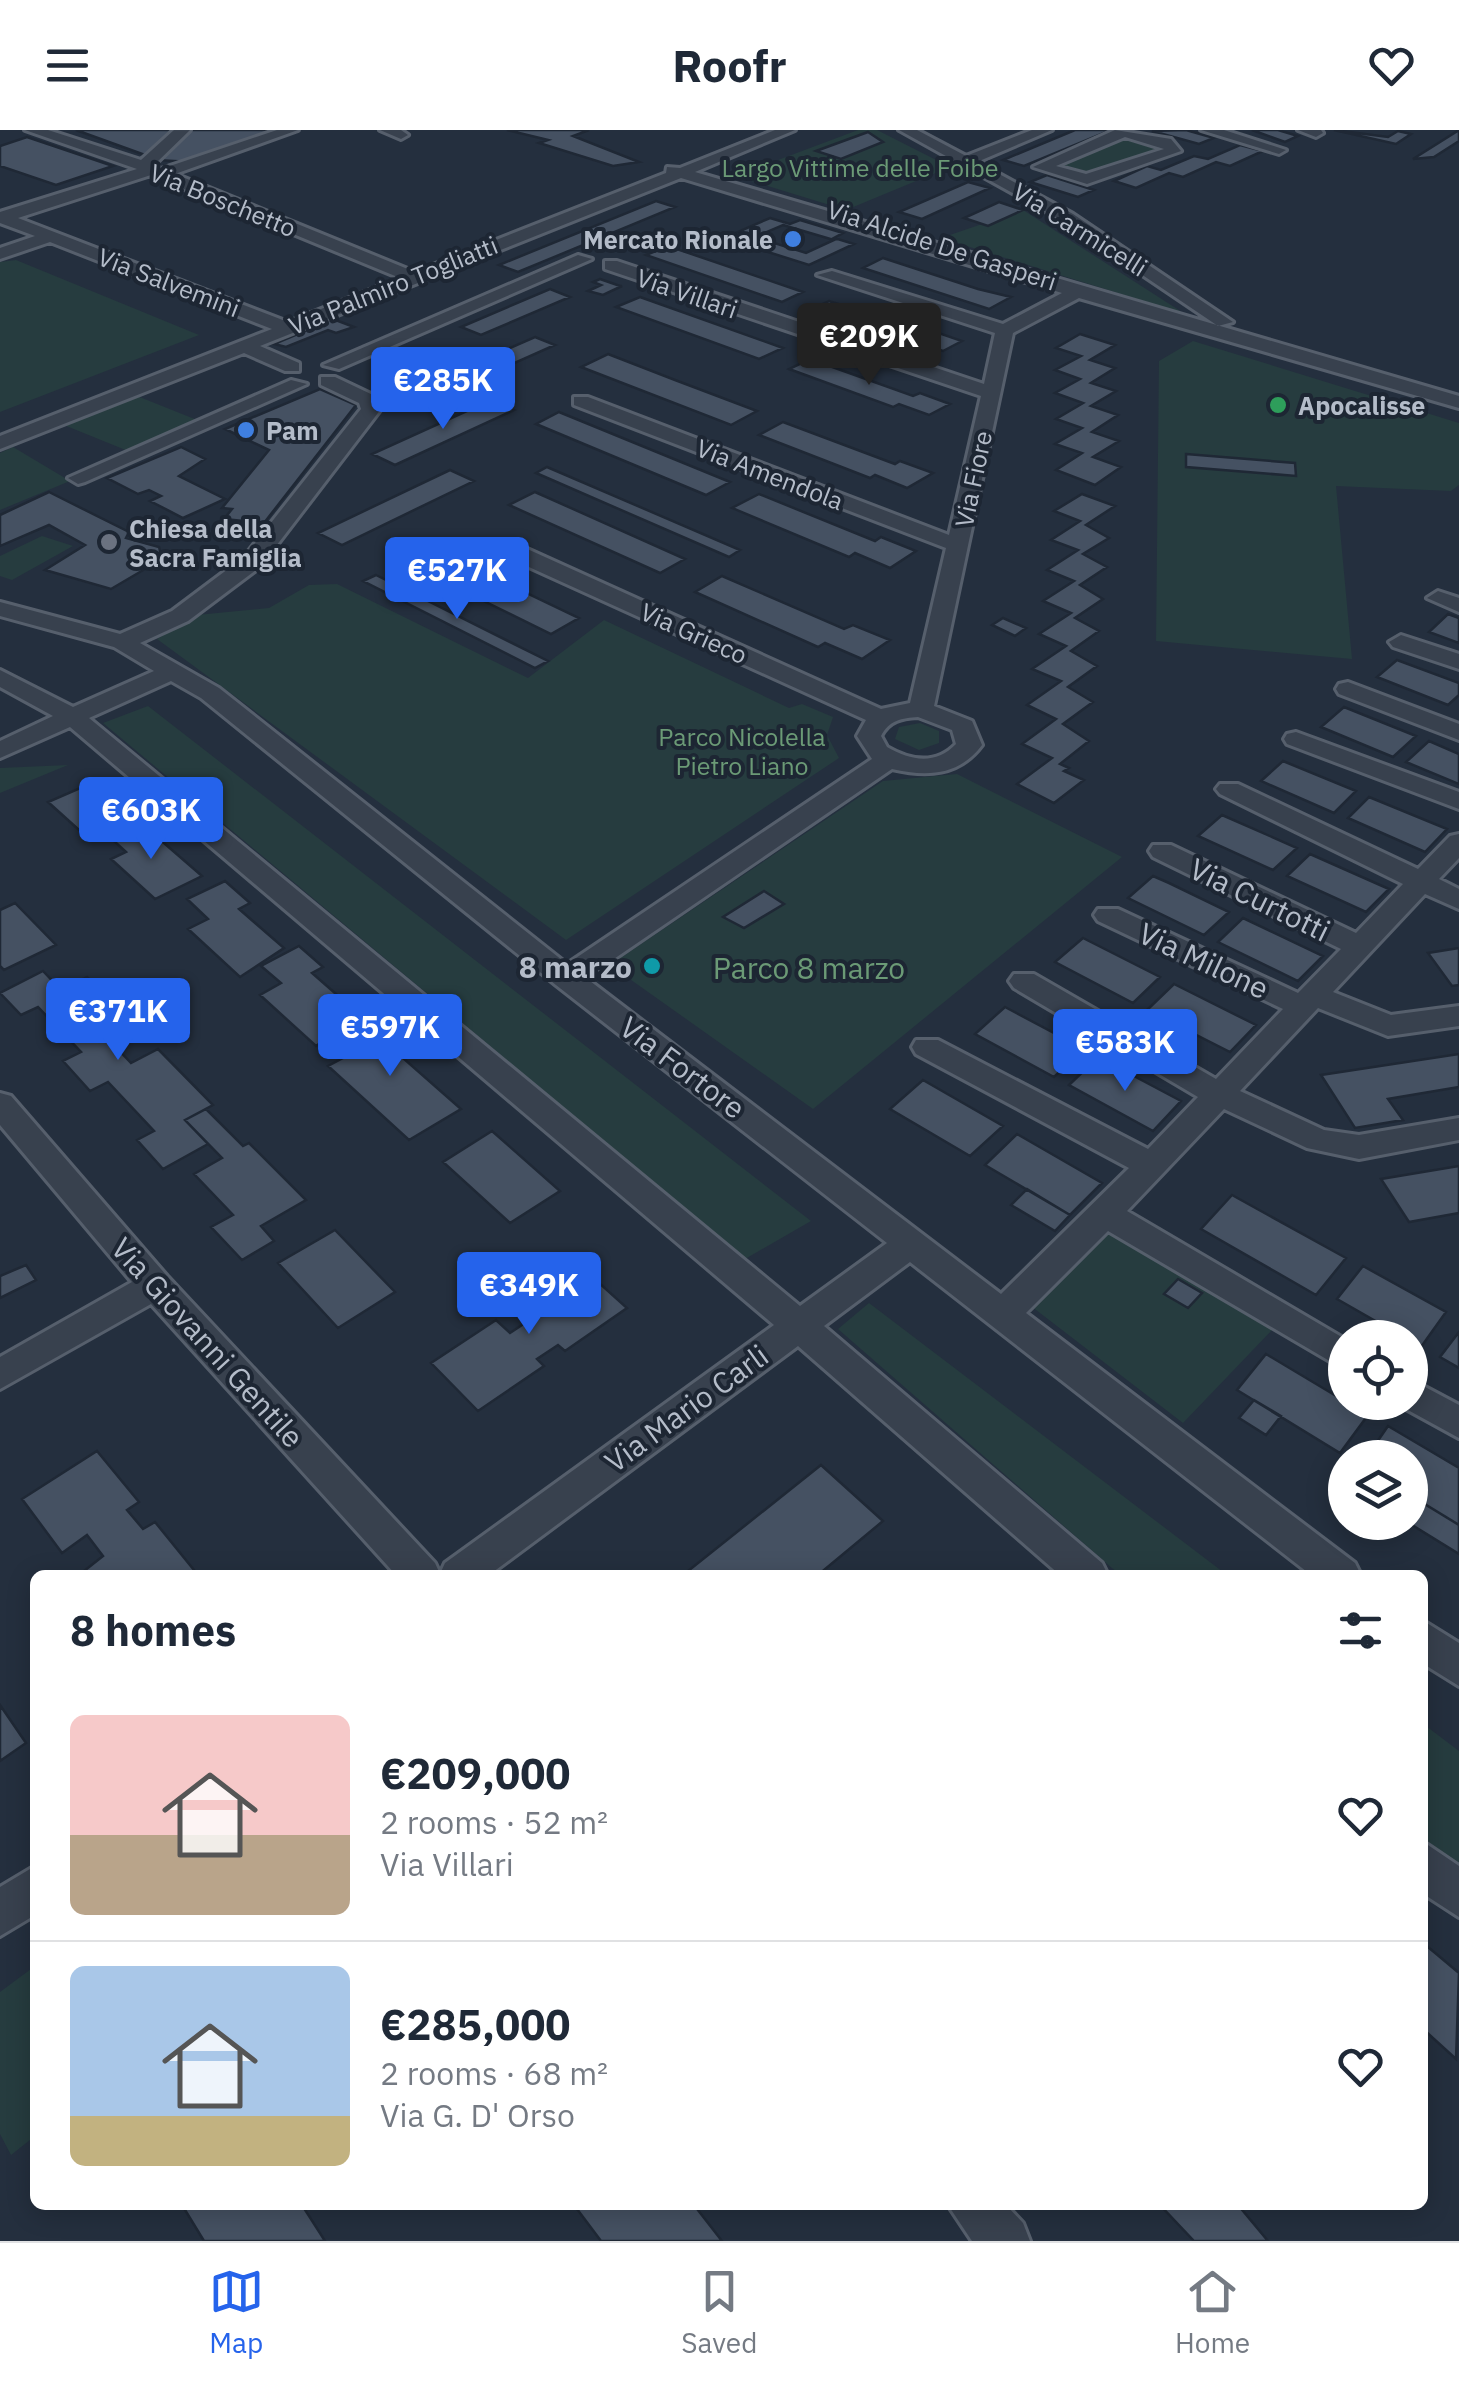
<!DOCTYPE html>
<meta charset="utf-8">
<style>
body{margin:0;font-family:"IBM Plex Sans",sans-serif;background:#f2f2f3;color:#1f2937;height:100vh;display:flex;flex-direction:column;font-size:38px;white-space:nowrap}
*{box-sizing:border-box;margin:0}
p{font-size:32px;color:#747a83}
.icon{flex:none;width:55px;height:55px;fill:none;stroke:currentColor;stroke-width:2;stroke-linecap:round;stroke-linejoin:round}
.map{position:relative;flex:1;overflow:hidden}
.panel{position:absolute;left:30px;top:1440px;width:1398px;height:640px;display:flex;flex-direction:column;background:#fff;border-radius:15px;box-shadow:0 5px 25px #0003}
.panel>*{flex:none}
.controls{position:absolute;left:1328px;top:1190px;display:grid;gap:20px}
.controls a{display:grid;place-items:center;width:100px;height:100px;border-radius:50%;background:#fff;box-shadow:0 5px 25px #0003;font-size:50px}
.price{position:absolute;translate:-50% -85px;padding:0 22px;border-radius:10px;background:#2563eb;color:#fff;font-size:32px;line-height:65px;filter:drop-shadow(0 2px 5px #0008)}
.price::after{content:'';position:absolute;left:50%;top:60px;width:30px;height:22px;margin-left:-15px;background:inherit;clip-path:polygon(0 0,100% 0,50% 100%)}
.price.active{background:#222;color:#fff}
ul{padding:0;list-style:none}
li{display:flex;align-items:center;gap:30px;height:250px;padding:0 40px}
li+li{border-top:2px solid #e0e1e3}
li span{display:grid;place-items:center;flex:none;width:280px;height:200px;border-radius:15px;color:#555}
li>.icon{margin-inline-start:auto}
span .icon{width:120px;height:120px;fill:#fffc;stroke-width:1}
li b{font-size:42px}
h2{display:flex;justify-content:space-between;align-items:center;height:120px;padding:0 40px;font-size:42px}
header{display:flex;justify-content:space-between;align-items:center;height:130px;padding:0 40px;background:#fff;font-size:45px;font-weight:800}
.dock{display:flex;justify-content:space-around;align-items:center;height:140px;border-top:2px solid #e0e1e3;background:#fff;font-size:28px;color:#747a83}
.dock a{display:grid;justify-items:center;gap:5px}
.dock .active{color:#2563eb}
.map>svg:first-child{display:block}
.green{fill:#263c3f}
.building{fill:#455162;stroke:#1f2835;stroke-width:2.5;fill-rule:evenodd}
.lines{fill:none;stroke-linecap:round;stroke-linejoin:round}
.minor-casing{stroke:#565f6c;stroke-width:6}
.minor{fill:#38414e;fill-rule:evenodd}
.shop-dot{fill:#3f7fe0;stroke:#1d2633;stroke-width:4}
.leisure-dot{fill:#2e9e5b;stroke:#1d2633;stroke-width:4}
.worship-dot{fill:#6b7280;stroke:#1d2633;stroke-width:4}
.culture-dot{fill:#0f9aa8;stroke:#1d2633;stroke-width:4}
.labels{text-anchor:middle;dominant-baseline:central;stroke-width:8;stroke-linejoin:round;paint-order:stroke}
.far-park-label{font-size:25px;fill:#6b9a76;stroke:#1d2633}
.far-street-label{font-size:25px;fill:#b4bcc9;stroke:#1d2633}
.far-poi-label{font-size:25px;font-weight:bold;fill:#b4bcc9;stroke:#1d2633;text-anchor:start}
.street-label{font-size:30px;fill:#b4bcc9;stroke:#1d2633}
.poi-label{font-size:30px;font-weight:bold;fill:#b4bcc9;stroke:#1d2633;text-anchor:end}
.park-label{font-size:30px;fill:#6b9a76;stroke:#1d2633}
</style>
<header><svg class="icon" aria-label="menu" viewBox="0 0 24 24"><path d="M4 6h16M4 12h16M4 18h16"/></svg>Roofr<svg class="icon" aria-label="heart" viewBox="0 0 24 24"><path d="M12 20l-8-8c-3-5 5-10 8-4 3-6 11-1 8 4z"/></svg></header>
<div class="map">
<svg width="1459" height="2111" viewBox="0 0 1459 2111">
<rect width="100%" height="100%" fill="#242f3e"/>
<path class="green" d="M 858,0 L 877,0 L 950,37 L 846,80 L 735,46 Z
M 1124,2 L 1173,16 L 1101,47 L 1041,37 Z
M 1023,80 L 1185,184 L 941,108 Z
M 16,130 L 199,205 L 0,282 L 0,132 Z
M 1193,211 L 1459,293 L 1459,355 L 1451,361 L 1336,356 L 1352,529 L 1156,511 L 1159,231 Z
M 132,264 L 202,292 L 133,323 L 59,293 Z
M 13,317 L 70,351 L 0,380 L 0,323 Z
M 42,406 L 73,416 L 12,450 L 0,446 L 0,426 Z
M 337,454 L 528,548 L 604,490 L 789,578 L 802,574 L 833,587 L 827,605 L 839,628 L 566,810 L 157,509 L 197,485 L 269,478 L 309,455 Z
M 148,576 L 811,1091 L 745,1129 L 103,593 Z
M 920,593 L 939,601 L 939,613 L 919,620 L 895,609 L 899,597 Z
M 68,635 L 0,663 L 0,638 Z
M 957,644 L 1122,727 L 813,979 L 610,835 L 883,651 Z
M 1104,1100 L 1274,1198 L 1183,1293 L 1027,1173 Z
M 869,1173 L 1227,1445 L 1120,1445 L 838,1199 Z
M 1422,1593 L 1459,1621 L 1459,1738 L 1423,1707 Z
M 35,1836 L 35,2006 L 11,2025 L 0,2004 L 0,1862 Z"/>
<path class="building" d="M 76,0 L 173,0 L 145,25 Z
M 190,0 L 282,0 L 191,32 L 157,30 Z
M 507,0 L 589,0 L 573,6 L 639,32 L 613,36 L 539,13 L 548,10 Z
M 1075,0 L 1111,0 L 1024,36 L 1003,30 Z
M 1186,0 L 1214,8 L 1199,14 L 1152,1 Z
M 1252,0 L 1278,0 L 1298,6 L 1285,12 Z
M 1334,0 L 1388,7 L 1398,1 L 1411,4 L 1396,14 Z
M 1459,0 L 1459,11 L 1434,27 L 1413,29 Z
M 868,2 L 883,12 L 841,29 L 816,21 Z
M 27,7 L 113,36 L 56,55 L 0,36 L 0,16 Z
M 1240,15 L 1263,21 L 1230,36 L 1216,32 L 1183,47 L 1169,43 L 1136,58 L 1114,51 L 1147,36 L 1161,40 L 1194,26 L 1208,29 Z
M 1047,45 L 1094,60 L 1078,67 L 1030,52 Z
M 968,52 L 990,58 L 922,89 L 899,82 Z
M 656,71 L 675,77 L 518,142 L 499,135 Z
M 999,72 L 1023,80 L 988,96 L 964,88 Z
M 770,88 L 790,94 L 800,90 L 843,103 L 834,108 L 854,114 L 809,135 L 724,108 ZM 783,95 L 834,110 L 806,123 L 755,107 Z
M 668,116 L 803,162 L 782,172 L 646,125 Z
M 883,128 L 978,159 L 1011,167 L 989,179 L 863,138 Z
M 600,149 L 620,156 L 622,156 L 603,165 L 588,161 L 601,155 L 593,152 Z
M 550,159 L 570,167 L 481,205 L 461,197 Z
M 640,167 L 783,218 L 759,229 L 616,177 Z
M 829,171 L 928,204 L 933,201 L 962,211 L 943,221 L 914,211 L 908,214 L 810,180 Z
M 333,189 L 354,197 L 336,203 L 328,200 L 286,217 L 274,214 Z
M 1080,204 L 1115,215 L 1090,230 L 1115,238 L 1091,253 L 1116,261 L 1091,276 L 1118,285 L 1092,302 L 1119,311 L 1093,327 L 1121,337 L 1095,355 L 1056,340 L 1082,323 L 1055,314 L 1082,298 L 1056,289 L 1083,273 L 1055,263 L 1080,249 L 1055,240 L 1081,226 L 1056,218 Z
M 535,207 L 555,215 L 445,264 L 424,256 Z
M 608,224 L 675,250 L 757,281 L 731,295 L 581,237 Z
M 810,229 L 913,266 L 920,263 L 950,274 L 929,285 L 899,274 L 893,277 L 789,239 Z
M 320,259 L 356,275 L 264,393 L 224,389 L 232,379 L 222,378 L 269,320 L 225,299 Z
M 491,270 L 514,280 L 395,335 L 372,324 Z
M 559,282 L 730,352 L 706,365 L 536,294 Z
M 783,292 L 895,334 L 900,331 L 933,343 L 907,358 L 875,345 L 870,348 L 759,305 Z
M 181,317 L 205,329 L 179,346 L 225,369 L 183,388 L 150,371 L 161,366 L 149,360 L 138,364 L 107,348 Z
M 1186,324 L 1295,333 L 1296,346 L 1186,337 Z
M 547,337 L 740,420 L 729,427 L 536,343 Z
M 450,340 L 474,351 L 342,415 L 318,403 Z
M 49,362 L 129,402 L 126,408 L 159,417 L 162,429 L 111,459 L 45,440 L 85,415 L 49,395 L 0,416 L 0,385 Z
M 535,362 L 685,429 L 660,443 L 509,375 Z
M 759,364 L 875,411 L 881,407 L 916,421 L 890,438 L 855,423 L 849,427 L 732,378 Z
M 1082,364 L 1115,376 L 1086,395 L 1109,408 L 1083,424 L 1107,437 L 1080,455 L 1103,469 L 1075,488 L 1099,501 L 1071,521 L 1097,536 L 1068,557 L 1093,572 L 1063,594 L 1089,611 L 1060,634 L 1069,638 L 1064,641 L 1084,650 L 1054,673 L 1017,654 L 1052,628 L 1022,614 L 1056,589 L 1027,575 L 1061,551 L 1032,539 L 1066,516 L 1039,504 L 1071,483 L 1043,471 L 1074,451 L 1047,440 L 1078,420 L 1051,410 L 1080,391 L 1054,381 Z
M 428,416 L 579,488 L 551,504 L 400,430 Z
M 376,445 L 548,531 L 535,538 L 363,451 Z
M 722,446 L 844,499 L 853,495 L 890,510 L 862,529 L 825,513 L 818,517 L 695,462 Z
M 1448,484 L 1459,488 L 1459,513 L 1429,502 Z
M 1003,488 L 1026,498 L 1015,506 L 992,495 Z
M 1397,530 L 1459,553 L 1459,565 L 1448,575 L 1377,547 Z
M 1344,577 L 1416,606 L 1393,627 L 1321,597 Z
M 1429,611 L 1459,624 L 1459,654 L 1406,632 Z
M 1283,631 L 1356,661 L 1334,683 L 1261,651 Z
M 94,652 L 136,688 L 89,709 L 48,672 Z
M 1369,667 L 1447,699 L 1425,722 L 1348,688 Z
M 1222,685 L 1297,718 L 1273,740 L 1198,706 Z
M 127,692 L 149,711 L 157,707 L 202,746 L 155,769 L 111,729 L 126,722 L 104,702 Z
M 1310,724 L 1389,759 L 1366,782 L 1287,746 Z
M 1153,746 L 1169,753 L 1229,782 L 1204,805 L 1128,768 Z
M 225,751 L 250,773 L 239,779 L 284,818 L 240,847 L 188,799 L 208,789 L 187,769 Z
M 764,761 L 784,774 L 744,798 L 723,787 Z
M 15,773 L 56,815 L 4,840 L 0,836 L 0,780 Z
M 1243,788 L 1323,826 L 1298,851 L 1218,812 Z
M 1083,808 L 1160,847 L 1133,873 L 1055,832 Z
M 299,816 L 323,837 L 312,843 L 360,885 L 316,916 L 260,865 L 281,853 L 261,836 Z
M 1459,818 L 1459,855 L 1452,856 L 1428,823 Z
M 43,841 L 61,860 L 87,847 L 138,899 L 111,912 L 131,933 L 158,919 L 213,975 L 185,990 L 208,1014 L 163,1039 L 137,1010 L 154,1001 L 108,952 L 90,961 L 63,931 L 81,922 L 38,877 L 21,885 L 0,863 Z
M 1174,854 L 1256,895 L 1230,922 L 1147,880 Z
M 1005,877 L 1084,919 L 1054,947 L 975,904 Z
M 376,883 L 401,906 L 387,914 L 461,979 L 409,1010 L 328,936 L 356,921 L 337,904 Z
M 1459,924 L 1459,957 L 1388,969 L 1403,990 L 1355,998 L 1321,945 Z
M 1098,927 L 1181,971 L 1153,1001 L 1069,955 Z
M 923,950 L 1003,996 L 970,1026 L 890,979 Z
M 206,979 L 243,1016 L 249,1013 L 306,1070 L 261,1096 L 274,1111 L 242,1130 L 211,1097 L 233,1085 L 194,1044 L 222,1028 L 185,990 Z
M 492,1001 L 560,1061 L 510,1093 L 443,1032 Z
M 1017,1004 L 1102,1053 L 1070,1085 L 985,1035 Z
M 1459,1036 L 1459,1083 L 1409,1092 L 1381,1049 Z
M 1027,1059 L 1070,1085 L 1055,1101 L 1011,1075 Z
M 1232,1065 L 1346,1128 L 1316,1165 L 1201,1099 Z
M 335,1100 L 395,1162 L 338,1198 L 278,1133 Z
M 578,1134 L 627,1178 L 565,1221 L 558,1215 L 537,1229 L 544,1236 L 478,1281 L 431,1233 L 496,1190 L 510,1203 L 531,1189 L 517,1175 Z
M 26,1135 L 36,1150 L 0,1168 L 0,1146 Z
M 1363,1136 L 1446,1182 L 1421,1217 L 1337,1169 Z
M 1178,1149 L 1202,1163 L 1188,1178 L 1164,1164 Z
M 1459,1202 L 1459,1238 L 1440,1227 Z
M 1266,1224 L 1368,1285 L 1340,1323 L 1237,1260 Z
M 1254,1270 L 1281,1286 L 1266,1305 L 1239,1288 Z
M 1388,1296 L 1459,1338 L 1459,1395 L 1410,1365 L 1410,1328 L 1366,1328 Z
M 97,1321 L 139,1372 L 127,1380 L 143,1399 L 155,1392 L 198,1445 L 79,1445 L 103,1426 L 87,1405 L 62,1423 L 22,1369 Z
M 821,1335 L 883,1391 L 818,1445 L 683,1445 Z
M 1410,1365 L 1459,1395 L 1459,1424 L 1412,1395 Z
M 0,1575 L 26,1613 L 0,1631 Z
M 1428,1817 L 1459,1843 L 1456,1929 L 1422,1898 L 1422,1826 Z
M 182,2075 L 302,2075 L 325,2111 L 204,2111 Z
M 574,2075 L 694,2075 L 722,2111 L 601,2111 Z
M 1160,2075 L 1238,2075 L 1268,2111 L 1194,2111 Z"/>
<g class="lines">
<defs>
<path id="minor" d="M 25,0 L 48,0 L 141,30 L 174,0 L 190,0 L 154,35 L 161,39 L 277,0 L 298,0 L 175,44 L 415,142 L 666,43 L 667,37 L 680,38 L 775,0 L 795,0 L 695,42 L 1459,266 L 1459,278 L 1079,168 L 1013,203 L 934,576 L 972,591 L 982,615 C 959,646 927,647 892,639 L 586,848 L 1001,1164 L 1129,1038 L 916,924 L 912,917 L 916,910 L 938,910 L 1148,1019 L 1198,967 L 1014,858 L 1009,851 L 1014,844 L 1034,844 L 1216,949 L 1283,879 L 1098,791 L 1094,785 L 1098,779 L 1118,779 L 1298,863 L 1341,819 L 1153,727 L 1149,721 L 1153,715 L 1171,715 L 1356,803 L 1403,754 L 1220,664 L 1216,659 L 1220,654 L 1238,654 L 1418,739 L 1450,706 L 1459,704 L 1459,728 L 1439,749 L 1459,759 L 1459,779 L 1425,764 L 1333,862 L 1391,885 L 1459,876 L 1459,896 L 1388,906 L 1318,878 L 1240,961 L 1324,1000 L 1359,1005 L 1459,988 L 1459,1010 L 1359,1029 L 1307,1018 L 1224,979 L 1127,1081 L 1345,1209 L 1345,1240 L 1108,1101 L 1026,1183 L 1355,1433 L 1361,1445 L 1311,1445 L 910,1132 L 824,1196 L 1102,1433 L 1108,1445 L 1060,1445 L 798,1216 L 489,1445 L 396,1445 L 151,1174 L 0,1259 L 0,1227 L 132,1152 L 0,995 L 0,963 L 11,966 L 167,1146 L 435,1433 L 440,1444 L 445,1433 L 774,1195 L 70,597 L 0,628 L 0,611 L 53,586 L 0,557 L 0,540 L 73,577 L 154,541 L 114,517 L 0,486 L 0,472 L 120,504 L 172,481 L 244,427 L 361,279 L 359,273 L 321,255 L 321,247 L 335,247 L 375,266 L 381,279 L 260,437 L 188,491 L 140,513 L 219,558 L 567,834 L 872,629 L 857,606 L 866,590 L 498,423 L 498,413 L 514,413 L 881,579 L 910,573 L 946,418 L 574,275 L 574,267 L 588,267 L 949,405 L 981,266 L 605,139 L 605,131 L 617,131 L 984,254 L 995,203 L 817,145 L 832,141 L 1003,194 L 1062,163 L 681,48 L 260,216 L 299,233 L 299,241 L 285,241 L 244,223 L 0,319 L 0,306 L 272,199 L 50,112 L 0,129 L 0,118 L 35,106 L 0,93 L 0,82 L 137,39 ZM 151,45 L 155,47 L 400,148 L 288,192 L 18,88 ZM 171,551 L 201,568 L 556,855 L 887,1113 L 800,1176 L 89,588 ZM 918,587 L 952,600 L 956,614 C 936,635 911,631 887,617 L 881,606 C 889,590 902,588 918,587 Z
M 380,0 L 401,0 L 408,5 L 401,9 Z
M 899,0 L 917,0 L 966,26 L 1032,0 L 1052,0 L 977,32 L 1073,84 L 1233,192 L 1218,196 L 1061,90 Z
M 1115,0 L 1171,9 L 1181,21 L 1087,54 L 1033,37 ZM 1125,7 L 1164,19 L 1086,44 L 1056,36 Z
M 1201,0 L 1224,0 L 1286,20 L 1279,24 Z
M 1298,0 L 1321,0 L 1323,3 L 1316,7 Z
M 578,125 L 592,129 L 339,239 L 323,235 Z
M 291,250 L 307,254 L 85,352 L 78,354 L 68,348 Z
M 1438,461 L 1459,468 L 1459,482 L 1427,468 Z
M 1401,505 L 1459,524 L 1459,539 L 1393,517 L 1389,512 Z
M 1348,552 L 1459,594 L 1459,610 L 1339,564 L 1336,559 L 1339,554 Z
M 1296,602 L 1459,662 L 1459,679 L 1287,614 L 1284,609 L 1287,604 Z
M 1410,1249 L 1459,1275 L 1459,1308 L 1397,1274 L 1410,1272 Z
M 1422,1490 L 1459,1513 L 1459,1556 L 1422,1533 Z
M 1422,1711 L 1459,1736 L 1459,1787 L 1422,1763 Z
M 35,1736 L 35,1785 L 0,1806 L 0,1757 Z
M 948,2075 L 1006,2075 L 1023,2093 L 1030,2111 L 972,2111 Z"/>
</defs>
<use href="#minor" class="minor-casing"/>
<use href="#minor" class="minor"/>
</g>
<g class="shop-dot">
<circle cx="793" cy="109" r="10"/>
<circle cx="246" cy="300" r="10"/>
</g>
<circle class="leisure-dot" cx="1278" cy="275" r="10"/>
<circle class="worship-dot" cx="109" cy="412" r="10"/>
<circle class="culture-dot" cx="652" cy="836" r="10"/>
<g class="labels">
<g class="far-park-label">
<text x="860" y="37">Largo Vittime delle Foibe</text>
<text x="742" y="606">Parco Nicolella<tspan x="742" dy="29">Pietro Liano</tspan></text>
</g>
<g class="far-street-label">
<text transform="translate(223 70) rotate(22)">Via Boschetto</text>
<text transform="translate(1080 99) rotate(32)">Via Carmicelli</text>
<text transform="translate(942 115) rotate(18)">Via Alcide De Gasperi</text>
<text transform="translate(169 152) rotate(21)">Via Salvemini</text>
<text transform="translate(393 155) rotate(-22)">Via Palmiro Togliatti</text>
<text transform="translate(687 163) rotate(19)">Via Villari</text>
<text transform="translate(770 344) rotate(21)">Via Amendola</text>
<text transform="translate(973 349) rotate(-78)">Via Fiore</text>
<text transform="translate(694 503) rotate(24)">Via Grieco</text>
</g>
<g class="far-poi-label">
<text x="773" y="109" text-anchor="end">Mercato Rionale</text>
<text x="1298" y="275">Apocalisse</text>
<text x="266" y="300">Pam</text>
<text x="129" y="398">Chiesa della<tspan x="129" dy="29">Sacra Famiglia</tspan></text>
</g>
<g class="street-label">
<text transform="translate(1260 769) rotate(26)">Via Curtotti</text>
<text transform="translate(1204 830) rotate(25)">Via Milone</text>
<text transform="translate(683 937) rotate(37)">Via Fortore</text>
<text transform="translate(208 1212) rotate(48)">Via Giovanni Gentile</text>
<text transform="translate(686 1278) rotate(-36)">Via Mario Carli</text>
</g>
<g class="poi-label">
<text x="632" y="836">8 marzo</text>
</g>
<g class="park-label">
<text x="809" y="837">Parco 8 marzo</text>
</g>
</g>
</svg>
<div class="controls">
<a><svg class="icon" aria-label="locate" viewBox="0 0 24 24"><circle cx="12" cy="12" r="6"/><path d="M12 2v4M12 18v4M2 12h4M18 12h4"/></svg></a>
<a><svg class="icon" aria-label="layers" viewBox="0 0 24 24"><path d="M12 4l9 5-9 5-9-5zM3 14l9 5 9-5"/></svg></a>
</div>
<b class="price active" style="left:869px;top:258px">€209K</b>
<b class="price" style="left:443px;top:302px">€285K</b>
<b class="price" style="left:457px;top:492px">€527K</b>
<b class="price" style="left:151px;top:732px">€603K</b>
<b class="price" style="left:118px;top:933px">€371K</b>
<b class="price" style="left:390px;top:949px">€597K</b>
<b class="price" style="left:1125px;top:964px">€583K</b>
<b class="price" style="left:529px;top:1207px">€349K</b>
<section class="panel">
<h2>8 homes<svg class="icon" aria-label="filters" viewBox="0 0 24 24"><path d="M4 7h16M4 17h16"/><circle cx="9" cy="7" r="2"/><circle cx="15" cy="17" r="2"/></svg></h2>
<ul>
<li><span style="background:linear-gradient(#f6c9c9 60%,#b9a48a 0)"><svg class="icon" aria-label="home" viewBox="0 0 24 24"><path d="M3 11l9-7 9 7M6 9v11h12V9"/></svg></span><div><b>€209,000</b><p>2 rooms · 52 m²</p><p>Via Villari</p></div><svg class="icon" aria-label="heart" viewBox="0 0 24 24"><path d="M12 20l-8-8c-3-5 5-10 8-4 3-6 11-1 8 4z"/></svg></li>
<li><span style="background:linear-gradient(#a9c7e8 75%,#c2b280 0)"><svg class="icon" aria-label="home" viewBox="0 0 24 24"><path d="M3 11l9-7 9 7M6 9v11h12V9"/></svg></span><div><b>€285,000</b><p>2 rooms · 68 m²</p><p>Via G. D' Orso</p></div><svg class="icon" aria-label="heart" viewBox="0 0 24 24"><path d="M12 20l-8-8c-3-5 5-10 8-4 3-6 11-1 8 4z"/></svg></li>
</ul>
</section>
</div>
<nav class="dock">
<a class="active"><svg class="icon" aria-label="map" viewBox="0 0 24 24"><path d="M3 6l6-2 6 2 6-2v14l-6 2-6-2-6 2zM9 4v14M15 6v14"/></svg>Map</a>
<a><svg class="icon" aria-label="saved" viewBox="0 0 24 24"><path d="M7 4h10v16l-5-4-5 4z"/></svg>Saved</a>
<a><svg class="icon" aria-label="home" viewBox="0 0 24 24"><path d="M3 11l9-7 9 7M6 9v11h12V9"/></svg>Home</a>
</nav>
